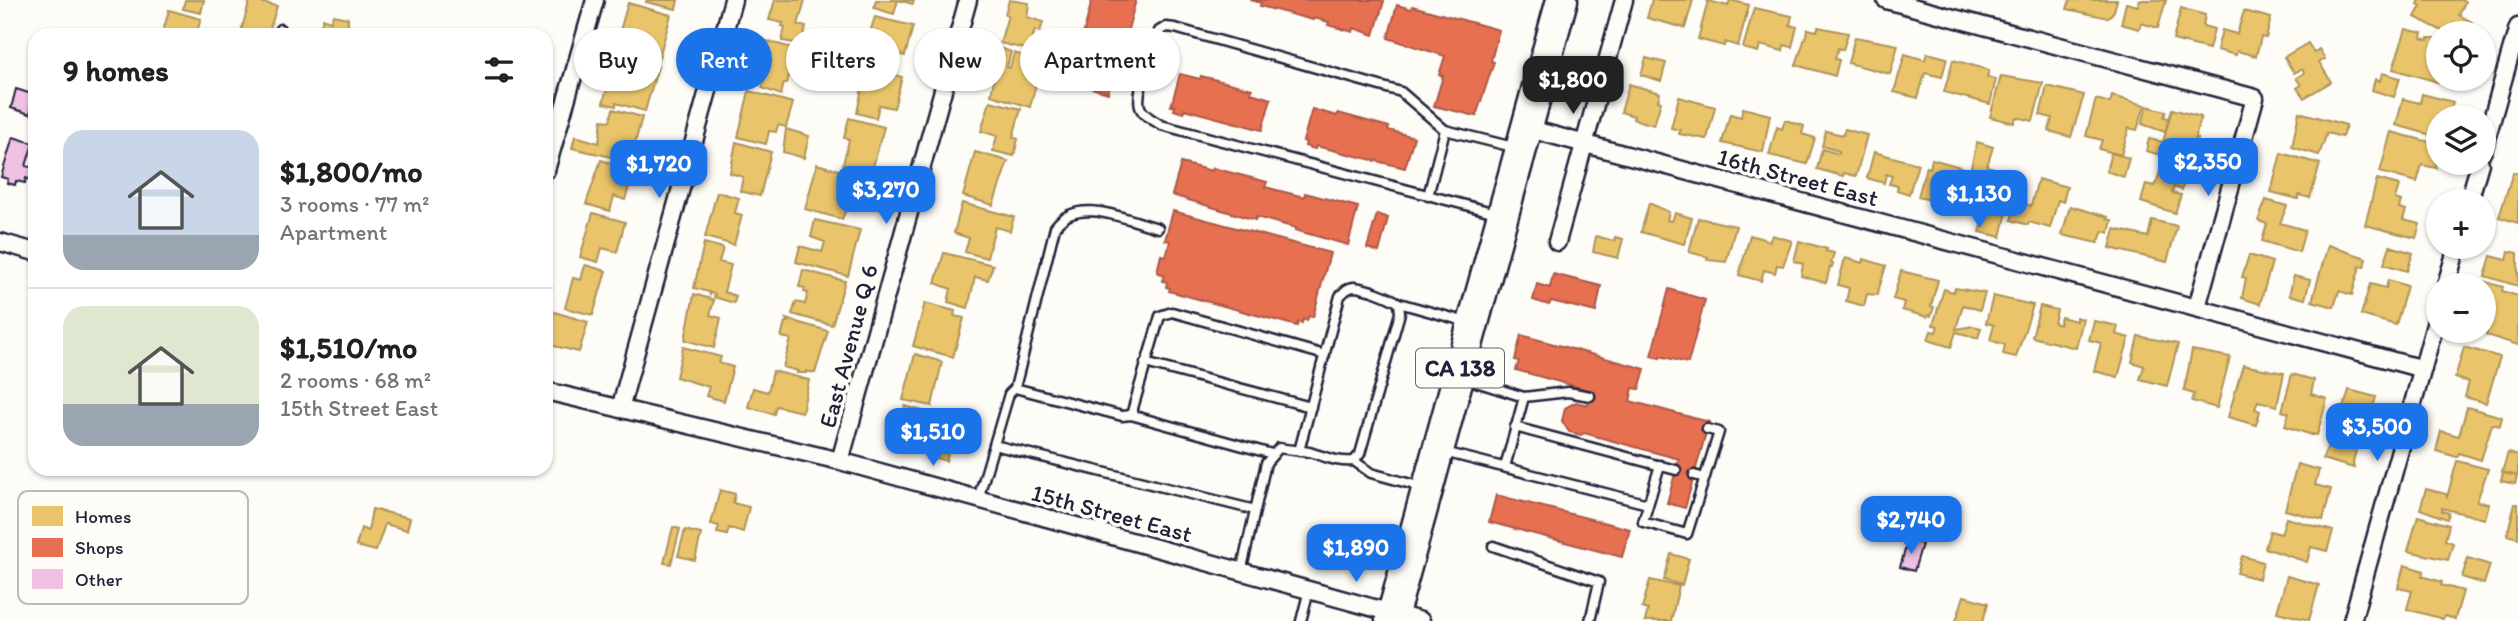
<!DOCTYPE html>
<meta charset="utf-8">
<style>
body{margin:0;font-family:Itim,sans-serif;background:#f2f2f2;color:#202124;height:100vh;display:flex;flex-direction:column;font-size:26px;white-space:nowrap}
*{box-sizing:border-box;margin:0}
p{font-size:23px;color:#757577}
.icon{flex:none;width:38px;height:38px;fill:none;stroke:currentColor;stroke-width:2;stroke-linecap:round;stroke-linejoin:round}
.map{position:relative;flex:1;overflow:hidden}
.panel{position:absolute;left:28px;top:28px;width:525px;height:448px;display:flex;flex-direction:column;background:#fff;border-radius:21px;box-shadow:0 2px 5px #0004}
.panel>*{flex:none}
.top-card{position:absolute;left:574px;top:28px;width:665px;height:63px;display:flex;gap:14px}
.tools{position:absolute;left:2426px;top:21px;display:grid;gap:14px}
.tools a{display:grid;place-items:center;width:70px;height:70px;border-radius:50%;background:#fff;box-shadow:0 2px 5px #0004;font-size:35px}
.price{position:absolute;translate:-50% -60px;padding:0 16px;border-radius:14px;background:#1a73e8;color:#fff;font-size:23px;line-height:46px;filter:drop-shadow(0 2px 4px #0008)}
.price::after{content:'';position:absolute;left:50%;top:42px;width:21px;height:16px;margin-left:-10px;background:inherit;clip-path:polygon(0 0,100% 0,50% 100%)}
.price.active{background:#222;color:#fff}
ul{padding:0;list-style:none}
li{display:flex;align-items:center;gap:21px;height:175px;padding:0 35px}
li+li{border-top:2px solid #e0e0e0}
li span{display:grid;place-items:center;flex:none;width:196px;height:140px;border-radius:21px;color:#555}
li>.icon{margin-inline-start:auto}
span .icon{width:84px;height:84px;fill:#fffc;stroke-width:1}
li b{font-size:30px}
h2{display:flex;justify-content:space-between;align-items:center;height:84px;padding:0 35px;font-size:30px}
.tag{padding:0 24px;border-radius:32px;background:#fff;box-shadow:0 2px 5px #0004;font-size:24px;line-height:63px}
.tag.active{background:#1a73e8;color:#fff}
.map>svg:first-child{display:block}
.homes{fill:#e9c46a;stroke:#ad935c;stroke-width:2}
.shops{fill:#e76f51;stroke:#ac584a;stroke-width:2}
.building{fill:#f0c1e3;stroke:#22223b;stroke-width:2}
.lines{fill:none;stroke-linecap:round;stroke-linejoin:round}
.lane-casing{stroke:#22223b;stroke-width:13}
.street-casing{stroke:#22223b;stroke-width:21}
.highway-casing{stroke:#22223b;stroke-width:35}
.lane{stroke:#fdfcf7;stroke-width:8}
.street{stroke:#fdfcf7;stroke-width:16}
.highway{stroke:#fdfcf7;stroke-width:30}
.labels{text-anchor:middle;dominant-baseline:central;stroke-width:7;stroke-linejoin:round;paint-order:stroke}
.shield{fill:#fdfcf7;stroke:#646373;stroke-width:2}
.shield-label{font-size:23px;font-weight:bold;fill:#22223b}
.street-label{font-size:24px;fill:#22223b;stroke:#fdfcf7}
.key{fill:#fdfcf7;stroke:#bbbbbf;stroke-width:2}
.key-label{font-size:19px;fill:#22223b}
</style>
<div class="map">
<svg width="2518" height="621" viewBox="0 0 2518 621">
<rect width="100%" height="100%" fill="#fdfcf7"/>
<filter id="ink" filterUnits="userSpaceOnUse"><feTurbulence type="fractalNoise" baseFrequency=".0143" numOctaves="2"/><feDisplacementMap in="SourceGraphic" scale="14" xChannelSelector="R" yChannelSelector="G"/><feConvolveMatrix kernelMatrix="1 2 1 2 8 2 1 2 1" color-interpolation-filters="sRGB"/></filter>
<g filter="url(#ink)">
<path class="homes" d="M 185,0 L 204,0 L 201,13 L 183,9 Z
M 250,0 L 277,6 L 268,35 L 240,35 Z
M 647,0 L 678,0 L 676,9 L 646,2 Z
M 775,0 L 805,0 L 798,25 L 806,27 L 802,44 L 782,41 L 785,27 L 782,26 L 783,23 L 769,20 Z
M 876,0 L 914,0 L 913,4 L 898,0 L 894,14 L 874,8 Z
M 1009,0 L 1029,3 L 1027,17 L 1043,22 L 1040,32 L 1035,30 L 1029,50 L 1000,43 L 1008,15 L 1005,14 Z
M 1652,0 L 1693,0 L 1685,28 L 1647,18 Z
M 1730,0 L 1749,5 L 1738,46 L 1725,42 L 1724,46 L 1698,39 L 1708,1 L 1728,6 Z
M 2070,0 L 2117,0 L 2114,11 L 2108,18 L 2067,9 Z
M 2139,0 L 2166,0 L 2158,28 L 2141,23 L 2139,29 L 2121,24 L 2126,3 L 2138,6 Z
M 2420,0 L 2461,0 L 2465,2 L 2459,15 L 2472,22 L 2465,33 L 2446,33 L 2415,17 L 2421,6 L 2418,4 Z
M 628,3 L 671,15 L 658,61 L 624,51 L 628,37 L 619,34 Z
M 1754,8 L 1792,16 L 1790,25 L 1797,27 L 1792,47 L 1784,45 L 1783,51 L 1760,45 L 1758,52 L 1743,48 Z
M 2181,8 L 2205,15 L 2203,26 L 2214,29 L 2209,49 L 2173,40 Z
M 169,10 L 201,19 L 196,35 L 162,35 Z
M 2244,11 L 2271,18 L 2266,38 L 2261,37 L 2256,56 L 2237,51 L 2236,55 L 2217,50 L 2222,30 L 2237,34 Z
M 333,15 L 348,18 L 348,26 L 378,35 L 318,35 L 323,18 L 331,21 Z
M 875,17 L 913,26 L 905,56 L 887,52 L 883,66 L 864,63 L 864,60 L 861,59 Z
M 1818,27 L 1848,33 L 1843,50 L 1838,48 L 1835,59 L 1839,60 L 1835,76 L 1796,65 L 1808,29 L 1817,31 Z
M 2406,29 L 2422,33 L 2421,38 L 2428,40 L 2428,38 L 2438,38 L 2438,79 L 2442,79 L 2441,83 L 2393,69 Z
M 1855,37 L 1898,45 L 1890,74 L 1848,63 Z
M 759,39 L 796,49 L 787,83 L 784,83 L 781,95 L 762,88 L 766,73 L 751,69 Z
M 2308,43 L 2314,53 L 2319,49 L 2325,59 L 2319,62 L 2331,82 L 2304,98 L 2297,88 L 2301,85 L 2296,78 L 2304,73 L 2302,69 L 2294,73 L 2284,57 Z
M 1000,48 L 1011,52 L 1007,67 L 1010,68 L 1014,53 L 1042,61 L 1030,107 L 991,95 Z
M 1927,53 L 1947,58 L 1942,77 L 1925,73 L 1918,98 L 1894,92 L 1905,54 L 1925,60 Z
M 616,55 L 658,66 L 645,111 L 616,103 L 616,106 L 603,103 Z
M 1646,58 L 1666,63 L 1661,81 L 1641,75 Z
M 1953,60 L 1989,70 L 1987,77 L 1996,79 L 1990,104 L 1944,92 Z
M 866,68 L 902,77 L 894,108 L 879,105 L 876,118 L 857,113 Z
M 2382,73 L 2400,78 L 2394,97 L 2372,90 L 2375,79 L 2380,81 Z
M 2001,76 L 2043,83 L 2033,121 L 2016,117 L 2014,123 L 1990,117 Z
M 1629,84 L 1660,93 L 1658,101 L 1661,102 L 1654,125 L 1633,119 L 1634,116 L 1621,112 Z
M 2047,86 L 2084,95 L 2071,137 L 2049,131 L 2052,118 L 2040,115 Z
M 749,91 L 793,103 L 786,127 L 778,125 L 776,132 L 769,131 L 766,144 L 738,137 Z
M 2422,94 L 2453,102 L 2449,117 L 2438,117 L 2438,137 L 2396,125 L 2403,99 L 2420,103 Z
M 2112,96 L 2145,105 L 2137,130 L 2129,128 L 2121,155 L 2099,149 L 2102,140 L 2086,136 L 2096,99 L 2110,103 Z
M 1679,97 L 1715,107 L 1707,139 L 1679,134 L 1680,130 L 1671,128 Z
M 990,101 L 1021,109 L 1013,137 L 1018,139 L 1014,156 L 993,151 L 997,136 L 981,131 Z
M 2147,106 L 2166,111 L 2164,117 L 2169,118 L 2165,132 L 2142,124 Z
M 1743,108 L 1770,115 L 1763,152 L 1722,143 L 1730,114 L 1741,117 Z
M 613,109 L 642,117 L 634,147 L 643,150 L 638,167 L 616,160 L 616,158 L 572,148 L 575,136 L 599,143 L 602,120 L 610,121 Z
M 2172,109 L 2201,117 L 2195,137 L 2198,139 L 2195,138 L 2190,154 L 2188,153 L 2186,157 L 2163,151 L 2161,155 L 2146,151 L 2149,139 L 2163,142 Z
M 2299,112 L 2346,125 L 2342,137 L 2327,133 L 2319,155 L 2292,147 Z
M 849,118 L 884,127 L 871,174 L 843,164 L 849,140 L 844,138 Z
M 1785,120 L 1804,126 L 1802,134 L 1815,138 L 1807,164 L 1769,155 L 1777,127 L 1782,129 Z
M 786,129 L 809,136 L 804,158 L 783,152 Z
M 1845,129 L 1867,135 L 1856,176 L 1844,173 L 1843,176 L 1817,169 L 1822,149 L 1839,154 L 1839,151 L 1822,146 L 1826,131 L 1843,135 Z
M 2391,132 L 2438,144 L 2436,168 L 2422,165 L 2417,182 L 2380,172 Z
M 736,142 L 771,152 L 760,196 L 740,191 L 743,177 L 730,173 Z
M 1977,142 L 1993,147 L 1987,166 L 2016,175 L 2001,237 L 1980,232 L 1985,214 L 1965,209 L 1969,193 L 1965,192 Z
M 975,152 L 1008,161 L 993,205 L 963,196 Z
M 1874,152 L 1918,164 L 1909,194 L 1897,190 L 1898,186 L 1889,184 L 1892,176 L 1886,174 L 1884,183 L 1867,178 Z
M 2111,153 L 2129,158 L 2124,177 L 2106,171 Z
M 2281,153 L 2320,164 L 2310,198 L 2299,195 L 2298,199 L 2271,192 Z
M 1932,159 L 1964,168 L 1954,206 L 1918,197 L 1926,167 L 1930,168 Z
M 601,160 L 634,170 L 625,200 L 614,196 L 610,211 L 586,204 Z
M 2164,160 L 2186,166 L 2186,168 L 2191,170 L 2188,181 L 2184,180 L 2182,190 L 2174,187 L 2172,193 L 2181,195 L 2175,213 L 2141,202 L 2146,184 L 2155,186 Z
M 817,164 L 870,179 L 866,190 L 868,191 L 866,199 L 862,198 L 859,208 L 848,205 L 842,219 L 805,209 Z
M 2513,172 L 2518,174 L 2518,223 L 2499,217 Z
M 2038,179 L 2067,187 L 2063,202 L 2058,200 L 2050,228 L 2029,222 L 2028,225 L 2011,220 L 2017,201 L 2031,206 Z
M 2377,179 L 2399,185 L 2395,199 L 2401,201 L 2399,208 L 2406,210 L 2403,220 L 2420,224 L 2416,238 L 2365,225 Z
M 717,192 L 739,198 L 735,213 L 742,215 L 734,245 L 705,237 Z
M 2266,200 L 2287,206 L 2280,223 L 2305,230 L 2299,252 L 2262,241 L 2267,224 L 2258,221 Z
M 962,203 L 1014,217 L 1010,231 L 995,227 L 987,258 L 965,252 L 969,238 L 954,233 Z
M 1649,203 L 1669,212 L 1667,220 L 1672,221 L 1675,213 L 1692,218 L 1684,244 L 1641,232 Z
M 2070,206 L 2108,217 L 2107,219 L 2112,220 L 2109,233 L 2103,231 L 2098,243 L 2062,235 Z
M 593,213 L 625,222 L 617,252 L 602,248 L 598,262 L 580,257 Z
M 1698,218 L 1736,226 L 1726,262 L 1707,260 L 1708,257 L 1689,252 Z
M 815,220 L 860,230 L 848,276 L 796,262 L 800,246 L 822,252 L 825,242 L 811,237 Z
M 2152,220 L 2177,226 L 2167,262 L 2110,248 L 2115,229 L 2148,237 Z
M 1750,235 L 1770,241 L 1772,235 L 1792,241 L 1783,266 L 1777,265 L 1775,273 L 1764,270 L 1761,281 L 1739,275 Z
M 1596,236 L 1614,241 L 1615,237 L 1623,239 L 1618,258 L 1593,252 Z
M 1799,241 L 1827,249 L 1826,251 L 1834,253 L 1831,263 L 1833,264 L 1832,267 L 1830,267 L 1826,283 L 1801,276 L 1803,264 L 1794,261 Z
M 704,243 L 723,248 L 719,262 L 731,265 L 724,292 L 736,296 L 734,303 L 714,297 L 715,294 L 711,293 L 710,295 L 709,292 L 694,288 Z
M 2328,245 L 2366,258 L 2364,267 L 2360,266 L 2352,295 L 2339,291 L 2334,307 L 2312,301 Z
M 2390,246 L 2413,253 L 2407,271 L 2384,264 Z
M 2509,251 L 2518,253 L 2518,286 L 2485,276 L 2491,256 L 2507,260 Z
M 944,253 L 993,265 L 988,280 L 975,277 L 968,308 L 948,302 L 951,289 L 935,283 Z
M 2249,255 L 2272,262 L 2260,304 L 2242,298 L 2246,278 L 2242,277 Z
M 1845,258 L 1863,263 L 1864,259 L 1886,266 L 1877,295 L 1867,294 L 1864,306 L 1846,301 L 1849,288 L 1838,285 Z
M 585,265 L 606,271 L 593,315 L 565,308 L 573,278 L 581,280 Z
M 803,270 L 845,281 L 832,325 L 792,314 L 796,302 L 805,304 L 808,293 L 804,292 L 805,288 L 799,287 Z
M 1901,271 L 1938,280 L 1931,306 L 1934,307 L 1931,316 L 1928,315 L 1927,317 L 1902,310 L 1904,302 L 1893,299 Z
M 2294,276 L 2310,280 L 2305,299 L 2289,295 Z
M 2388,280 L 2407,286 L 2396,325 L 2361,315 L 2370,284 L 2386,288 Z
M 2483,281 L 2503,287 L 2502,291 L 2518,296 L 2518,345 L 2486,335 L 2493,308 L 2483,305 Z
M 1955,288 L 1985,293 L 1980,310 L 1963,305 L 1956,329 L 1973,326 L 1981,328 L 1978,338 L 1956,332 L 1951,347 L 1928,340 L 1931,331 L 1936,332 L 1938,326 L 1933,325 L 1944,289 L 1953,292 Z
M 694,294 L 714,300 L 710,315 L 721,318 L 714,348 L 685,340 Z
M 1993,296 L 2033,305 L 2016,357 L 2003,354 L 2005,345 L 1990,340 L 1994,325 L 1986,323 Z
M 925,303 L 955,311 L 954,316 L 964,318 L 953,357 L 913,346 Z
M 2040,306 L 2057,310 L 2054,323 L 2059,325 L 2061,317 L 2076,321 L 2076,317 L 2083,319 L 2076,348 L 2032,337 Z
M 551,311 L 588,322 L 579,352 L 546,344 L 546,316 L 549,317 Z
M 786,319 L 828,331 L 815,373 L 806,371 L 806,373 L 797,373 L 798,371 L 783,367 L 791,339 L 781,337 L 785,322 L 788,322 Z
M 2094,321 L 2118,326 L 2116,334 L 2129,338 L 2118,377 L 2094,371 L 2101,343 L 2089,340 Z
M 2138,336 L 2178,344 L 2167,386 L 2140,379 L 2144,366 L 2132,362 Z
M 683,347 L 721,357 L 719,363 L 733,367 L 724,401 L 706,396 L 709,387 L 676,377 Z
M 2464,347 L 2500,357 L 2486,403 L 2465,397 L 2469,382 L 2455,378 Z
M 2192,350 L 2230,357 L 2217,408 L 2192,401 L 2194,394 L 2184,391 Z
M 915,354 L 942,362 L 932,406 L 903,400 Z
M 2243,365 L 2284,373 L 2277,406 L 2258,401 L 2255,409 L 2260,411 L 2256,425 L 2228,417 Z
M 773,371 L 809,380 L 802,412 L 776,406 L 774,414 L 748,407 L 753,388 L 768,392 Z
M 2292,374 L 2314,380 L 2311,394 L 2327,399 L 2317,435 L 2312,434 L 2312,435 L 2285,426 L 2289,413 L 2282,411 Z
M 2349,390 L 2376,397 L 2363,442 L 2356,450 L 2353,462 L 2354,468 L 2322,459 L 2331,439 L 2326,437 L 2332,418 L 2340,421 Z
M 905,406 L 944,417 L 939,439 L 951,442 L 946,461 L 929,456 L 932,445 L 897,435 Z
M 2467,407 L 2502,417 L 2500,426 L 2492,424 L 2481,460 L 2459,453 L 2457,457 L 2436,451 L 2441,431 L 2459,436 Z
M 2508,453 L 2518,456 L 2518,476 L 2502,472 Z
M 2457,461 L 2488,469 L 2477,501 L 2489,504 L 2485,519 L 2442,508 L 2442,511 L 2449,513 L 2447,519 L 2420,509 L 2426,489 L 2446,494 L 2447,497 Z
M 2297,464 L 2319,470 L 2315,485 L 2331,489 L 2323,520 L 2285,510 Z
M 2503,473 L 2517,476 L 2515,484 L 2501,481 Z
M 720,490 L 735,494 L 733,503 L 749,507 L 743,532 L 729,528 L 727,535 L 717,533 L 719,526 L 711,524 Z
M 2515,504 L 2518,504 L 2518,538 L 2507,535 Z
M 372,509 L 410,518 L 407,530 L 385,524 L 376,551 L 356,546 L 361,528 L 368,531 Z
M 2418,516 L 2449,525 L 2445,540 L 2453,543 L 2448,560 L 2408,551 Z
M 2286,518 L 2333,531 L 2327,551 L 2311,547 L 2307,562 L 2265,548 L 2270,531 L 2281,534 Z
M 673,527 L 680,529 L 671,564 L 664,563 Z
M 685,530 L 701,534 L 695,560 L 678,556 Z
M 1671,554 L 1689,559 L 1682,585 L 1664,580 Z
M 2242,556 L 2263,562 L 2259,579 L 2237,573 Z
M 2468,558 L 2490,565 L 2484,584 L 2462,577 Z
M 2404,565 L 2424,571 L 2422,576 L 2442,582 L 2441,585 L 2463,591 L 2455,619 L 2444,616 L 2443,619 L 2407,609 L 2412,591 L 2398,588 Z
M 2287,576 L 2319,585 L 2309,620 L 2277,612 Z
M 1650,580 L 1679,586 L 1671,621 L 1645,621 L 1648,610 L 1642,608 Z
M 1964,596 L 1988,603 L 1983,621 L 1956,621 Z"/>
<path class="shops" d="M 1092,0 L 1136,0 L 1125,40 L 1122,40 L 1118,52 L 1122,53 L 1115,78 L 1112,77 L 1108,93 L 1071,82 Z
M 1250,0 L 1380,0 L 1384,1 L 1374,35 L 1354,28 L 1353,32 L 1328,25 L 1329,22 L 1314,18 L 1313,20 L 1260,6 L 1261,3 Z
M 1397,5 L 1411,9 L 1412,6 L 1499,30 L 1491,61 L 1494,62 L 1476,116 L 1434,106 L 1443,76 L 1439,75 L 1445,56 L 1388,38 Z
M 1180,74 L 1200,79 L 1201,76 L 1252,89 L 1251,93 L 1271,99 L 1262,130 L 1184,109 L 1183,113 L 1174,110 L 1175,106 L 1171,106 Z
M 1312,109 L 1337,116 L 1338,113 L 1389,127 L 1388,130 L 1414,137 L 1405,168 L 1316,146 L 1315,149 L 1305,146 L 1306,142 L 1303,141 Z
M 1181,163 L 1212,171 L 1213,168 L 1267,182 L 1265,187 L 1304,197 L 1305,193 L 1358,207 L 1348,245 L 1295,230 L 1296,228 L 1256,217 L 1255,220 L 1172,195 Z
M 1173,211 L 1330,253 L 1313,317 L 1309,316 L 1307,320 L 1303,319 L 1302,323 L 1298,322 L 1297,326 L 1169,291 L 1170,288 L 1166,287 L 1167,282 L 1163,281 L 1164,275 L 1157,272 L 1161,255 L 1166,256 L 1170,241 L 1165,240 Z
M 1377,214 L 1388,218 L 1379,252 L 1367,248 Z
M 1553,274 L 1601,286 L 1596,312 L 1551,301 L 1549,305 L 1533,300 L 1537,284 L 1550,288 Z
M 1669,289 L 1705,300 L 1688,363 L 1660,356 L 1660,358 L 1651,356 Z
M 1521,335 L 1645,369 L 1639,389 L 1633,388 L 1630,401 L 1709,422 L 1685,508 L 1667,503 L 1679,459 L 1584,433 L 1581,435 L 1569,432 L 1562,421 L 1565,408 L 1576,402 L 1588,405 L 1592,391 L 1516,370 L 1519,361 L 1515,360 Z
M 1496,495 L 1630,529 L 1622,557 L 1489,522 Z"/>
<path class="building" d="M 16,89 L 35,95 L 30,114 L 11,108 Z
M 13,137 L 33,143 L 26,166 L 35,168 L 34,181 L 26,178 L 25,183 L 16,181 L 15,185 L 7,183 L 8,179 L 1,177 Z
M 1908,540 L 1922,544 L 1914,571 L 1900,567 Z"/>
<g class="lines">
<defs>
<path id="lane" d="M 278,35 L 280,29
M 1428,196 L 1445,130
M 1496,213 L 1161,125 C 1154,120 1143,116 1140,107 C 1135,91 1154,48 1159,31 L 1166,27 L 1175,28 L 1401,92 L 1445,130 L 1517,148
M 1399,303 L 1467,322
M 1145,363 L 1311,407
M 1463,378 L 1524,397 L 1505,467
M 1015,388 L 1055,227 C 1077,195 1127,220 1158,228
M 1524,397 L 1568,392 L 1590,396
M 1131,415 L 1272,454
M 1515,427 L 1676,470
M 994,445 L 1255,510
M 1444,452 L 1648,504
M 1354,461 L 1371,473 L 1422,487
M 1660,465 L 1643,522 L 1687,534 L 1719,432 L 1707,429
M 1694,475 L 1705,478
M 978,499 L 1009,394 L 1015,388 L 1122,416 L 1131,415 L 1160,316 L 1172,312 L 1325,355
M 1493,546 L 1599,582 L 1590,621
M 1241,572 L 1266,463 L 1279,448 C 1289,450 1299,450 1309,452 C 1324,456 1338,463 1354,461 L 1360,454 L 1400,313 L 1399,303 C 1388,296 1367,288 1354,287 C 1348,287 1344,292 1340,296 L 1299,451
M 1301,621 L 1309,590"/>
<path id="street" d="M 1886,0 L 2255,98 L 2197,307
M 1526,128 L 2423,369
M 2483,151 L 2518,27
M 546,170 L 595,0
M 2469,201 L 2480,163
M 0,242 L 35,252
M 1557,242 L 1624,0
M 2446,285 L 2457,247
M 546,391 L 840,461 L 1421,621
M 620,409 L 733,0
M 840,461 L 968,0
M 2352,621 L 2438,314"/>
<path id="highway" d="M 1391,621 L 1562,0"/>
</defs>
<use href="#lane" class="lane-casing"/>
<use href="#street" class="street-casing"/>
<use href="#highway" class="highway-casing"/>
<use href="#lane" class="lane"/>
<use href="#street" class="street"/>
<use href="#highway" class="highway"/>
</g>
</g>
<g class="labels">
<rect class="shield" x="1416" y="348.5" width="88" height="39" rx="5"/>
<g class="shield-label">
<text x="1460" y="368">CA 138</text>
</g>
<g class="street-label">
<text transform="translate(1798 177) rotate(15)">16th Street East</text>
<text transform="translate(848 346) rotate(-75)">East Avenue Q 6</text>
<text transform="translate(1112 513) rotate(15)">15th Street East</text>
</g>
</g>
<rect x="18" y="491" width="230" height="113" rx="10" class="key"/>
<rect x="32" y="506" width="31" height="20" fill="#e9c46a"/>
<rect x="32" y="538" width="31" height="19" fill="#e76f51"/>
<rect x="32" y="569" width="31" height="20" fill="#f0c1e3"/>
<g class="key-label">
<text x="75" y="523">Homes</text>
<text x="75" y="554">Shops</text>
<text x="75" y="586">Other</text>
</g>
</svg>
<div class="tools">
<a><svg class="icon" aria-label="locate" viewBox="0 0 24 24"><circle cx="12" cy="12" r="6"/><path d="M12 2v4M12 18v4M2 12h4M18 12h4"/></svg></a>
<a><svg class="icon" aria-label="layers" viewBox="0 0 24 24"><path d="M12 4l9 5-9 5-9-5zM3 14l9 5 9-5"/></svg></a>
<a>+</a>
<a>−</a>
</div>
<b class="price active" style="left:1573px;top:116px">$1,800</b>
<b class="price" style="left:2208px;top:198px">$2,350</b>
<b class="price" style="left:659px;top:200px">$1,720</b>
<b class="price" style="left:886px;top:226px">$3,270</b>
<b class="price" style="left:1979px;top:230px">$1,130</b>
<b class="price" style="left:2377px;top:463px">$3,500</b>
<b class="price" style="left:933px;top:468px">$1,510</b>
<b class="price" style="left:1911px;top:556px">$2,740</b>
<b class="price" style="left:1356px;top:584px">$1,890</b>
<div class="top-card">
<a class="tag">Buy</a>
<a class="tag active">Rent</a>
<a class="tag">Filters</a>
<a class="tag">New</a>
<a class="tag">Apartment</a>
</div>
<section class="panel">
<h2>9 homes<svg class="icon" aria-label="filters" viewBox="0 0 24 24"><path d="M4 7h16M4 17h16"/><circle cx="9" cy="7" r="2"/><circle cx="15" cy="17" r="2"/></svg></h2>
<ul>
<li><span style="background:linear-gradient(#c9d6e8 75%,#9aa5b1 0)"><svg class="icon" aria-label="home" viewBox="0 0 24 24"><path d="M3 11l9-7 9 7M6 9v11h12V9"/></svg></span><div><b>$1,800/mo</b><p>3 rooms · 77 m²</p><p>Apartment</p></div></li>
<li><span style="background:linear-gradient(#dfe7d0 70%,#9aa5b1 0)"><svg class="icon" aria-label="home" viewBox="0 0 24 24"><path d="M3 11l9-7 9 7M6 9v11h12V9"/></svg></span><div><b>$1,510/mo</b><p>2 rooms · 68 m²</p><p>15th Street East</p></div></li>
</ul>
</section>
</div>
